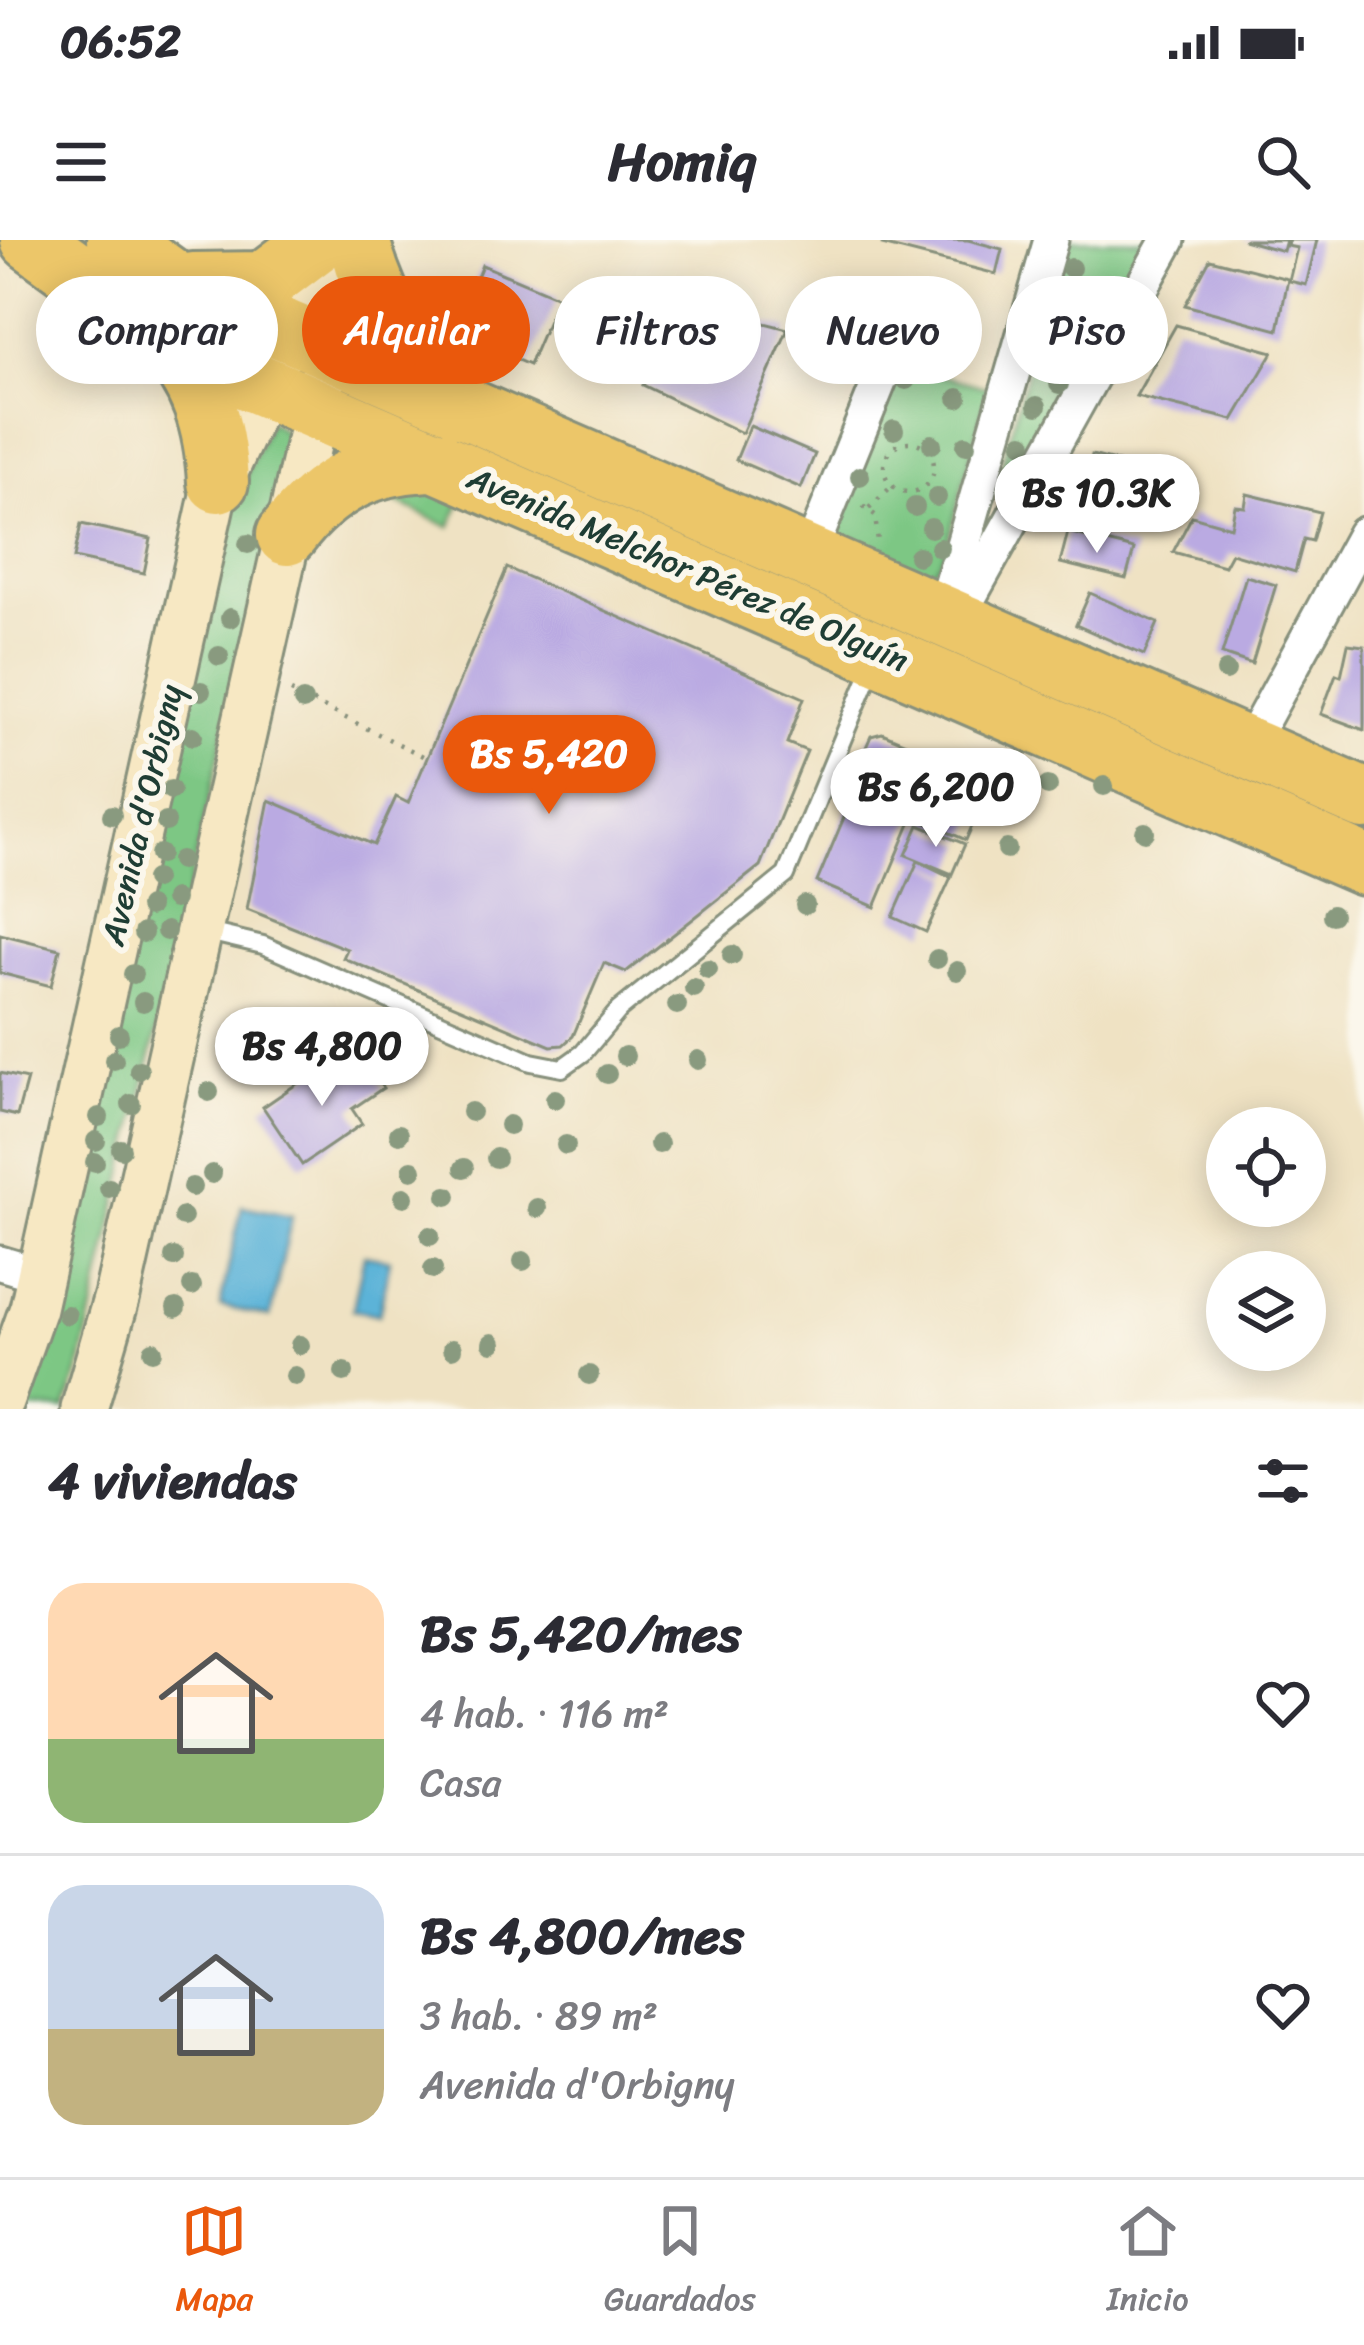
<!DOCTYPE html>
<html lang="es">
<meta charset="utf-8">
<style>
body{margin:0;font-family:Sriracha,sans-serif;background:#f2f2f3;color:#2b2b33;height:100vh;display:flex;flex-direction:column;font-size:45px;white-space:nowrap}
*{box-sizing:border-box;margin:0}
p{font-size:39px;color:#7c7c81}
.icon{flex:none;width:66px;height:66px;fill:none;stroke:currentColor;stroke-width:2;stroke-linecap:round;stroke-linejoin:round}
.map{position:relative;height:1169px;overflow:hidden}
.details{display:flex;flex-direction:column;background:#fff;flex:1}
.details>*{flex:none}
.banner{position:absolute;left:36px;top:36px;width:1293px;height:108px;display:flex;gap:24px}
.controls{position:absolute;left:1206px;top:867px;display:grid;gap:24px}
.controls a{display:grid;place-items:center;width:120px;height:120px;border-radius:50%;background:#fff;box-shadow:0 6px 30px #0003;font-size:60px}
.price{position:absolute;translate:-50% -102px;padding:0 27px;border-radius:42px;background:#fff;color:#222;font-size:39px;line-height:78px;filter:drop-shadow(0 3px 6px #0008)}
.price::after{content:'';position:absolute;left:50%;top:72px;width:36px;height:27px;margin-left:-18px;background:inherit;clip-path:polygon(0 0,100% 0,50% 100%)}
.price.on{background:#ea580c;color:#fff}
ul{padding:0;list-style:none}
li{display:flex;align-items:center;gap:36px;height:300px;padding:0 48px}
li+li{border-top:3px solid #e1e1e2}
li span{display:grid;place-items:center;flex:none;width:336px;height:240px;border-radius:36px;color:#555}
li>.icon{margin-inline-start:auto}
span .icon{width:144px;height:144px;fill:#fffc;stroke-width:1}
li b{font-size:51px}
h2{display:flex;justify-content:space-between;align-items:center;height:144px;padding:0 48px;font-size:51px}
.chip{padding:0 42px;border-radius:54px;background:#fff;box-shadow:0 6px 30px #0003;font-size:42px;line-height:108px}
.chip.on{background:#ea580c;color:#fff}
.status{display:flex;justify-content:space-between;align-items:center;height:84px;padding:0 60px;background:#fff;direction:ltr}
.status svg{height:33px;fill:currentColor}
header{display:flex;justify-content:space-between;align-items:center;height:156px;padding:0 48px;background:#fff;font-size:54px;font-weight:700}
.menu{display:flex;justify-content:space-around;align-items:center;height:168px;border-top:3px solid #e1e1e2;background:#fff;font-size:33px;color:#7c7c81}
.menu a{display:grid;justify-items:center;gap:6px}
.menu .on{color:#ea580c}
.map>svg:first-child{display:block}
.green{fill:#7dc784;stroke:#4e825c;stroke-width:3}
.water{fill:#5bb3d8;stroke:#3d7886;stroke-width:3}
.building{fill:#baaae2}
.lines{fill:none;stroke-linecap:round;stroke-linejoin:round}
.lane-casing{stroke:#87907c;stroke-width:22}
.street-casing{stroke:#87907c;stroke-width:39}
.secondary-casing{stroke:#87907c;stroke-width:51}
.highway-casing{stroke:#87907c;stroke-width:66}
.path{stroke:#87907c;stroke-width:4.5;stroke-dasharray:3 9;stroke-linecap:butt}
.lane{stroke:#fff;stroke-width:16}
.street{stroke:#fff;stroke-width:33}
.secondary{stroke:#f7e8c3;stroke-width:45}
.highway{stroke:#ecc669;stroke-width:60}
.tree{fill:#899a7f}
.labels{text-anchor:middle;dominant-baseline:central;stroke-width:12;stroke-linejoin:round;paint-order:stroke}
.street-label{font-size:33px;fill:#1f3d34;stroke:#fbf7ec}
</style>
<div class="status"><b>06:52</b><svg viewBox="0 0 49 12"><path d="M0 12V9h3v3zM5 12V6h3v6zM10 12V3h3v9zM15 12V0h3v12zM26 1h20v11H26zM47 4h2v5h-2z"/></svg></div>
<header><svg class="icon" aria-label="menu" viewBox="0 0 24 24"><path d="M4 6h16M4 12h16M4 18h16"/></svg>Homiq<svg class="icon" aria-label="search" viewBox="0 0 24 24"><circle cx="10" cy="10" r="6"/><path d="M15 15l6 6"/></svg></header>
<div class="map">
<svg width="1364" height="1169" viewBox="0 0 1364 1169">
<rect width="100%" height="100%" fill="#fbf7ec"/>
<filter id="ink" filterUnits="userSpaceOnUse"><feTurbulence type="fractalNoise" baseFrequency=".00833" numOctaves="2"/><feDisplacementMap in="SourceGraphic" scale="24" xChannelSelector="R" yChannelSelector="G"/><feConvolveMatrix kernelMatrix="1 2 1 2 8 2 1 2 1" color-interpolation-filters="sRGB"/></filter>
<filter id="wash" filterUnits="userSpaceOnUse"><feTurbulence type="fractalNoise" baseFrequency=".004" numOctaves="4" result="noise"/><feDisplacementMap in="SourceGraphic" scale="48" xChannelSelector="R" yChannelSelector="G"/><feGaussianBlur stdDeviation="2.7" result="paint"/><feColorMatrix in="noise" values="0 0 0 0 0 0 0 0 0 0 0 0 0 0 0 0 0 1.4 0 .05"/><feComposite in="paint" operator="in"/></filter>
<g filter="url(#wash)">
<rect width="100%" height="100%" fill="#efe2c3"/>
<path class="green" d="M 1063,0 L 1150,0 L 1019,237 L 1012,241 L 1001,237 L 1001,228 Z
M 900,125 L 989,148 L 945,312 C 937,329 932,334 913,334 L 828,295 Z
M 270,181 L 286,193 L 282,238 L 79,1132 L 65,1169 L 16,1169 L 230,269 Z
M 432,251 L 460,263 L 450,287 L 378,254 Z"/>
<path class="water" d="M 242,966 L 292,976 L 270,1077 L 220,1066 Z
M 364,1015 L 390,1020 L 379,1075 L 353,1069 Z"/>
<g id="blocks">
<path class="building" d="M 884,0 L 968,0 L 1002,9 L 996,34 L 882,5 Z
M 1243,0 L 1286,0 L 1283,11 Z
M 1289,0 L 1317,0 L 1306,45 L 1289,41 L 1297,8 L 1287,6 Z
M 1210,19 L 1288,39 L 1278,90 L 1185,65 Z
M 482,25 L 558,57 L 529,125 L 454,92 Z
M 682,62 L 788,89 L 742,193 L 643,145 Z
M 1176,85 L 1273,112 L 1233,180 L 1136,156 Z
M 750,186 L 815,214 L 801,248 L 736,220 Z
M 1092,215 L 1157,232 L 1151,254 L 1142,251 L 1139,261 L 1092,249 L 1094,238 L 1087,236 Z
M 1247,254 L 1320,272 L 1312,301 L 1304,299 L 1295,332 L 1231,313 L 1224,326 L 1173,312 L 1192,276 L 1231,287 L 1235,266 L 1245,267 Z
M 81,284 L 151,299 L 144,333 L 74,318 Z
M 1068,292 L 1134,309 L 1126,339 L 1060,323 Z
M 507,328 L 804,458 L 787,503 L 807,511 L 760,626 L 626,732 L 604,723 L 573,796 L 563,805 L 551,806 L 343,718 L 347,709 L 247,669 L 269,560 L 374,605 L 396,557 L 408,563 Z
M 1246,336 L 1276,345 L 1252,424 L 1222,414 Z
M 1090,353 L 1158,383 L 1144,415 L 1076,385 Z
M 1348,404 L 1364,406 L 1364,490 L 1321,474 L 1336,434 L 1341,436 Z
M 882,493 L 992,540 L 966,600 L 913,577 L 875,667 L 817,642 L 855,551 L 848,548 L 871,496 Z
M 919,585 L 965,604 L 952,634 L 906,615 Z
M 918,621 L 951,637 L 926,692 L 893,677 Z
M 0,694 L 60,709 L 51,746 L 0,733 Z
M 363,819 L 383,848 L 352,869 L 362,884 L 302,925 L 263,867 L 326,824 L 335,838 Z
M 0,833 L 27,839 L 17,876 L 0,872 Z"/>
</g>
</g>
<g filter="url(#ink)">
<use href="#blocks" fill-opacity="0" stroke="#87907c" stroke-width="3"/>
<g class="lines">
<defs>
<path id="lane" d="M 199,690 L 263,705 L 531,822 L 562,828 L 583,813 L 619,770 L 786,635 L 874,423"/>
<path id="street" d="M 809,315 L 884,130
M 945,367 L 1051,0
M 957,379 L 1168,0
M 1248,507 L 1364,294
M 0,1023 L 40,1035"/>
<path id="secondary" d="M 0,1161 L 33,1068 L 212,260 L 305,56 L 318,0
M 84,1169 L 117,1056 L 330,107 L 349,0"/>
<path id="highway" d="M 31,0 L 187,113 L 1364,625
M 117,0 L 175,42 L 1364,559
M 359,0 C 374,59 404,114 454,151
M 193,43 L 264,42 L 317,2
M 162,100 C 202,140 215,187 218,242
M 287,295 C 326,243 374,221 438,221"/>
</defs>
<use href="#lane" class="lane-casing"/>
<use href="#street" class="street-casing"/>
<use href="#secondary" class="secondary-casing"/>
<use href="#highway" class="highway-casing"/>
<path class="path" d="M884 227a25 25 0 1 1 50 0a25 25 0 1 1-50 0Z
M 863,266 L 875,275 L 878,302
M 869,268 L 891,247
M 291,451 L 427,518"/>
<use href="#lane" class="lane"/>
<use href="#street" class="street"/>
<use href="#secondary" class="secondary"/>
<use href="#highway" class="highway"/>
</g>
<g class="tree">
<circle cx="1071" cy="28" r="10"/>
<circle cx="1081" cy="78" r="10"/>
<circle cx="1055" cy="86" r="10"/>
<circle cx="1077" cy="106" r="10"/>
<circle cx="906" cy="140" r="10"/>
<circle cx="1059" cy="144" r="10"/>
<circle cx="958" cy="158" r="10"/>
<circle cx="1037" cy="166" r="10"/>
<circle cx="894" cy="190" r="10"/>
<circle cx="1023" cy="203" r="10"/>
<circle cx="932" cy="204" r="10"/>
<circle cx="966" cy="205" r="10"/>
<circle cx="860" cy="236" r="10"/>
<circle cx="937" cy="257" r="10"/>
<circle cx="915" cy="267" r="10"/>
<circle cx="931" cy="288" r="10"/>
<circle cx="248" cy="304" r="10"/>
<circle cx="940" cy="308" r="10"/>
<circle cx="918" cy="316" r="10"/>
<circle cx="230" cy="378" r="10"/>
<circle cx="219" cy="416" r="10"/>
<circle cx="1226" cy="431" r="10"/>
<circle cx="201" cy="451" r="10"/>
<circle cx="303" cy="461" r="10"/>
<circle cx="193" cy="496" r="10"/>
<circle cx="1048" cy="546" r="10"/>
<circle cx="1104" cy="546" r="10"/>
<circle cx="171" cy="550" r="10"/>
<circle cx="112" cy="575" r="10"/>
<circle cx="166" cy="582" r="10"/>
<circle cx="1145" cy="592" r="10"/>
<circle cx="1007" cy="609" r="10"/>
<circle cx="160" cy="614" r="10"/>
<circle cx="181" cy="620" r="10"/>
<circle cx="155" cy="639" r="10"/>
<circle cx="174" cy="659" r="10"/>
<circle cx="805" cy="665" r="10"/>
<circle cx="149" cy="667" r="10"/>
<circle cx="1332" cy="675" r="10"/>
<circle cx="166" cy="691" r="10"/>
<circle cx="143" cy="693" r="10"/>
<circle cx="732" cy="715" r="10"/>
<circle cx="937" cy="719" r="10"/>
<circle cx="708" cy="729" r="10"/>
<circle cx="957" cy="731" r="10"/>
<circle cx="133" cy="734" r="10"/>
<circle cx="694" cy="748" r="10"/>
<circle cx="143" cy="762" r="10"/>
<circle cx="677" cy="765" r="10"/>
<circle cx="119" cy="795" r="10"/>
<circle cx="279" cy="800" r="10"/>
<circle cx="625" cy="816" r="10"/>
<circle cx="334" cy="818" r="10"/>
<circle cx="114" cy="820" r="10"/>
<circle cx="698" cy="820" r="10"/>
<circle cx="139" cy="830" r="10"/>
<circle cx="607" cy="834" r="10"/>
<circle cx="209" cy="852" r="10"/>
<circle cx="555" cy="859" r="10"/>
<circle cx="131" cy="864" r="10"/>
<circle cx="471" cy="872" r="10"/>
<circle cx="99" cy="877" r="10"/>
<circle cx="509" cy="885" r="10"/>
<circle cx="399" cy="894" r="10"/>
<circle cx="96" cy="901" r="10"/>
<circle cx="659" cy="904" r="10"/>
<circle cx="566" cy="905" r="10"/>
<circle cx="121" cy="909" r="10"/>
<circle cx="496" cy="918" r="10"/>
<circle cx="95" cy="922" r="10"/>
<circle cx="464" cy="928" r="10"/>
<circle cx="412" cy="930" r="10"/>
<circle cx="212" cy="934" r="10"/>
<circle cx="192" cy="947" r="10"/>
<circle cx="109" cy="948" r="10"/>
<circle cx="447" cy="956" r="10"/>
<circle cx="404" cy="957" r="10"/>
<circle cx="537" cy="968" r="10"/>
<circle cx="183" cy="977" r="10"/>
<circle cx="430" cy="996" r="10"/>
<circle cx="174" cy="1017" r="10"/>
<circle cx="523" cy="1021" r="10"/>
<circle cx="433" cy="1029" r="10"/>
<circle cx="192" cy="1046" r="10"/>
<circle cx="176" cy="1068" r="10"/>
<circle cx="67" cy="1075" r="10"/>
<circle cx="492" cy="1103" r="10"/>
<circle cx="300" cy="1105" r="10"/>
<circle cx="452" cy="1109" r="10"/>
<circle cx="153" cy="1111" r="10"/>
<circle cx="344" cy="1132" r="10"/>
<circle cx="589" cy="1135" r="10"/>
<circle cx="295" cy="1136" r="10"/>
</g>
</g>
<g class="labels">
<g class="street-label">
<text transform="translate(688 329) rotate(23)">Avenida Melchor Pérez de Olguín</text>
<text transform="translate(142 575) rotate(-77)">Avenida d'Orbigny</text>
</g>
</g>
</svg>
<div class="controls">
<a><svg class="icon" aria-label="locate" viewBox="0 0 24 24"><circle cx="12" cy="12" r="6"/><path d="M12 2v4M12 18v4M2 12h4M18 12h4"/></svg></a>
<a><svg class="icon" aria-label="layers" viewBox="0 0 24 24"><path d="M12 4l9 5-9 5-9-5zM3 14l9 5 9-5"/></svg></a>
</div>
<b class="price" style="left:1097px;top:316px">Bs 10.3K</b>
<b class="price on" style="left:549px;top:577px">Bs 5,420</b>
<b class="price" style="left:936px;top:610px">Bs 6,200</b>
<b class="price" style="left:322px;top:869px">Bs 4,800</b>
<div class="banner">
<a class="chip">Comprar</a>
<a class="chip on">Alquilar</a>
<a class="chip">Filtros</a>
<a class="chip">Nuevo</a>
<a class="chip">Piso</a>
</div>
</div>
<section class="details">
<h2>4 viviendas<svg class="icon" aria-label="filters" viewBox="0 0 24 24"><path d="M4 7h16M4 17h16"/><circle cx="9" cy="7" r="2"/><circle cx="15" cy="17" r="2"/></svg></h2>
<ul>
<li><span style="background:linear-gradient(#ffd9b3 65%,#8fb573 0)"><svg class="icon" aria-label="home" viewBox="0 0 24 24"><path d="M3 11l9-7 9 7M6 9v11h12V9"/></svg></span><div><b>Bs 5,420/mes</b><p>4 hab. · 116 m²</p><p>Casa</p></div><svg class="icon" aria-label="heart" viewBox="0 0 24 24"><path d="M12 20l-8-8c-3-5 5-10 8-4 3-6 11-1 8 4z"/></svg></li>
<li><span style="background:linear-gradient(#c9d6e8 60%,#c2b280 0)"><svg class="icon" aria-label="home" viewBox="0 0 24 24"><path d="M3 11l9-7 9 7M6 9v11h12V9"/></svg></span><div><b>Bs 4,800/mes</b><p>3 hab. · 89 m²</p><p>Avenida d'Orbigny</p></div><svg class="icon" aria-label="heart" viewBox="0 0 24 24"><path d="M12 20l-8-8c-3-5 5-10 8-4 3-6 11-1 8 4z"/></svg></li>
</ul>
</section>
<nav class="menu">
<a class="on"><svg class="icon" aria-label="map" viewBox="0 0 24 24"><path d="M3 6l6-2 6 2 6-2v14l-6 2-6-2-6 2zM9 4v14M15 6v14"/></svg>Mapa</a>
<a><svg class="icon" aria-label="saved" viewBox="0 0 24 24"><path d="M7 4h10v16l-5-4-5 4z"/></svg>Guardados</a>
<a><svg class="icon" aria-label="home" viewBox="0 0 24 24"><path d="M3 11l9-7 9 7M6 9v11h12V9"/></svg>Inicio</a>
</nav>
